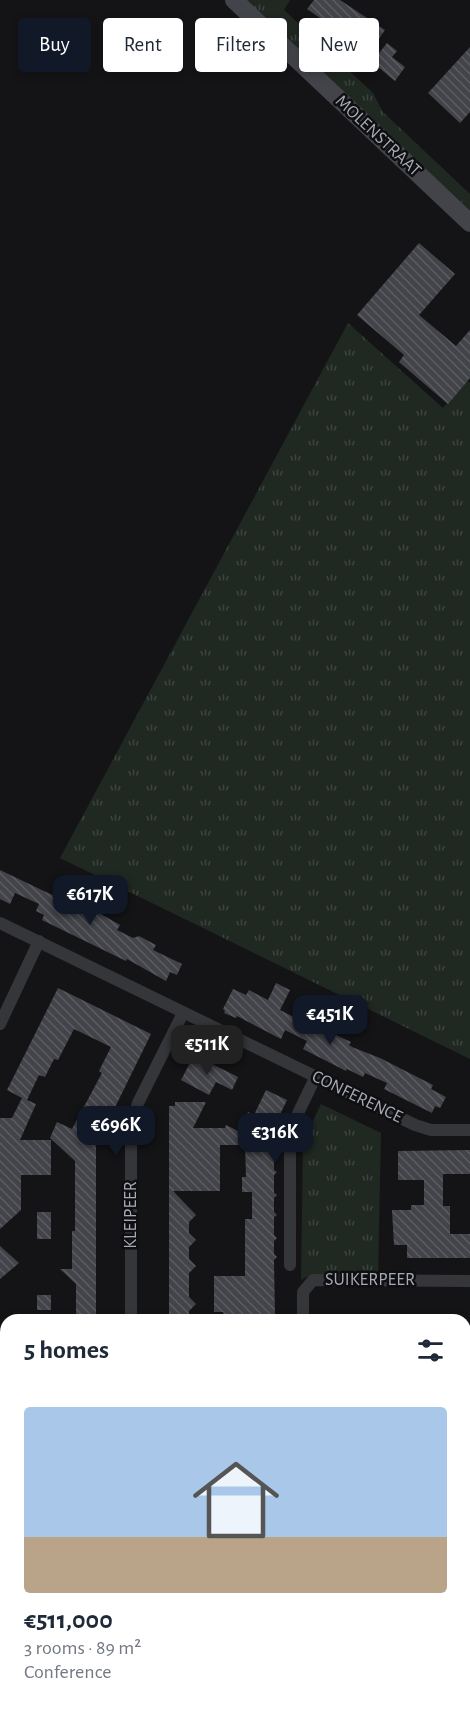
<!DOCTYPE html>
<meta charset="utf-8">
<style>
body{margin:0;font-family:"Alegreya Sans",sans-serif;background:#f6f6f7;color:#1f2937;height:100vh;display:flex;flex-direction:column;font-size:22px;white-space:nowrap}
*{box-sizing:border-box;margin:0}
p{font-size:20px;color:#747a83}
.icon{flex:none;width:33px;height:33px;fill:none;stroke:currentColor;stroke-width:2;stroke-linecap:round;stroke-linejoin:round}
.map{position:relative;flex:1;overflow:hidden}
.sheet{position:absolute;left:0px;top:1314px;width:471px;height:402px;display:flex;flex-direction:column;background:#fff;border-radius:18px 18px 0 0;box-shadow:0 3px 9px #0003}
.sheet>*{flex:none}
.guide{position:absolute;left:18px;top:18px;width:435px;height:54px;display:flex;gap:12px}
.price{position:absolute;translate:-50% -51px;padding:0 14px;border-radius:12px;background:#111827;color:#fff;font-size:20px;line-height:39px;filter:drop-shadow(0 2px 3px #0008)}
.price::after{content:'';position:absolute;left:50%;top:36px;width:18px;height:14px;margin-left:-9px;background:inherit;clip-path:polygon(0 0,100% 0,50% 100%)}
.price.active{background:#222;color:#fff}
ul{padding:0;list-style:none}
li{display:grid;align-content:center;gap:12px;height:318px;padding:0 24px}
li+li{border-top:2px solid #e0e1e3}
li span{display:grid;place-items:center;height:186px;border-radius:6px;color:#555}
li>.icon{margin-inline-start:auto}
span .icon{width:108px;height:108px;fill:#fffc;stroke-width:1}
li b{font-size:26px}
h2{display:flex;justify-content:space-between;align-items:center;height:72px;padding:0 24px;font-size:26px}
.tag{padding:0 21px;border-radius:6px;background:#fff;box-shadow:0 3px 9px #0003;font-size:21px;line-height:54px}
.tag.active{background:#111827;color:#fff}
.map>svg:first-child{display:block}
.grass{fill:url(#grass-tufts)}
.building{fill:url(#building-back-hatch)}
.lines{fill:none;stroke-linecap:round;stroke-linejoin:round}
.street{stroke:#35363a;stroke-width:12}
.secondary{stroke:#43444a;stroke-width:18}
.labels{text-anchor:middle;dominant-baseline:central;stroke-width:5;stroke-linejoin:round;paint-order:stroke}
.street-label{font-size:18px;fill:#a6aab5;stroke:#0f0f11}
</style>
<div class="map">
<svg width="470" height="1716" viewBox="0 0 470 1716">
<defs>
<pattern id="grass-tufts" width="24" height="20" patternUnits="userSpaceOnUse" patternTransform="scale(1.5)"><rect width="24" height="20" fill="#202822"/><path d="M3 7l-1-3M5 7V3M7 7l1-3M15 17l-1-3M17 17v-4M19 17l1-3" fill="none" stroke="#3d4440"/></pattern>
<pattern id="building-back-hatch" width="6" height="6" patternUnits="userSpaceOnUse" patternTransform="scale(1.5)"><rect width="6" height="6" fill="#434449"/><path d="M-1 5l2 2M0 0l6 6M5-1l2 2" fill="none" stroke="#5b5c61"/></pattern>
</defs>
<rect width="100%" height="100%" fill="#141416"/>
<path class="grass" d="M 243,0 L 290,0 L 284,10 L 373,93 L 383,112 L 470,194 L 470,210 Z
M 348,323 L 443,408 L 467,380 L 470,383 L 470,1059 L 60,858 Z
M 321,1104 L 381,1133 L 378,1276 L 308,1276 L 301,1280 L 303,1142 Z"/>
<path class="building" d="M 314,0 L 340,0 L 385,30 L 376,43 L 362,33 L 357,41 L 324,18 L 323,20 L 307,9 Z
M 387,43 L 397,51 L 392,57 L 405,67 L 395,81 L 372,62 Z
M 470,47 L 470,112 L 460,123 L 428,93 Z
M 419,243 L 455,274 L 419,315 L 456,346 L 470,330 L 470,378 L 448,404 L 399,362 L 404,355 L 357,315 Z
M 0,870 L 69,903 L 76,887 L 87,893 L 82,903 L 120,925 L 117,930 L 133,938 L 139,936 L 156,945 L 153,950 L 182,964 L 177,975 L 170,972 L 166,981 L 127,959 L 126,961 L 42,920 L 44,915 L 36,911 L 39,904 L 15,893 L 10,904 L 0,899 Z
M 276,983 L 290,990 L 280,1010 L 319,1030 L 323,1029 L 351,1042 L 349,1045 L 352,1047 L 380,1058 L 433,1085 L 431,1089 L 446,1097 L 440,1108 L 435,1106 L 432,1113 L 384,1089 L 387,1083 L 365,1073 L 363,1077 L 347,1069 L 346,1071 L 303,1049 L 307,1041 L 285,1030 L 281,1039 L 237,1016 L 236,1018 L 224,1013 L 225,1011 L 223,1009 L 233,989 L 246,995 L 249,990 L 268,1000 Z
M 58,988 L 151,1034 L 96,1146 L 96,1320 L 76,1320 L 76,1284 L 60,1269 L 72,1269 L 72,1231 L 75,1231 L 75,1161 L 50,1138 L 57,1122 L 72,1129 L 102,1073 L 99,1071 L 111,1047 L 74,1029 L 58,1060 L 54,1059 L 45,1077 L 39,1075 L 27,1100 L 36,1104 L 20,1140 L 51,1140 L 51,1175 L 21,1175 L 21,1210 L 0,1229 L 0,1118 L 12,1118 L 22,1098 L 7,1090 Z
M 194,1055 L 238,1077 L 232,1090 L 216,1082 L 209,1095 L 181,1080 Z
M 266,1090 L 287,1100 L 275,1125 L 254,1115 Z
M 175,1102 L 206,1102 L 193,1128 L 225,1128 L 226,1125 L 238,1131 L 248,1112 L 259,1117 L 259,1142 L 266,1145 L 259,1145 L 259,1149 L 274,1149 L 274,1170 L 277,1172 L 274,1175 L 274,1193 L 277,1195 L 274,1198 L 274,1212 L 277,1215 L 274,1217 L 274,1235 L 277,1238 L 274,1241 L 274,1254 L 277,1257 L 274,1260 L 275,1320 L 225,1320 L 223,1312 L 214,1312 L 214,1276 L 245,1276 L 245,1219 L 252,1219 L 252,1192 L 242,1192 L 242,1177 L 246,1177 L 245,1145 L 220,1145 L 220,1191 L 173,1191 L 196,1215 L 189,1222 L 189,1233 L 196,1240 L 189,1247 L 189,1259 L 196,1266 L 189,1273 L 189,1297 L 196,1304 L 189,1311 L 189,1320 L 169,1320 L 169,1106 L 175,1106 Z
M 470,1150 L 470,1174 L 443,1174 L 443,1206 L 450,1206 L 450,1234 L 470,1234 L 470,1258 L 407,1258 L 407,1245 L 394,1245 L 392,1210 L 411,1210 L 411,1205 L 424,1205 L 424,1180 L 398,1180 L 398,1151 Z
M 37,1212 L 51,1212 L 51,1239 L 37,1239 Z
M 0,1246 L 19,1263 L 0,1279 Z
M 37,1295 L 51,1295 L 51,1310 L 37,1310 Z"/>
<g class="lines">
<path class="street" d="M 0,923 L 415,1125 L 431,1130 L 470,1130
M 0,1024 L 39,941
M 290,1265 L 290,1130 L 316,1076
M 131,1320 L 131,1129 L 138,1103 L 183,1013
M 303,1320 L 303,1292 L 313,1280 L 470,1281
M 0,1457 L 6,1457
M 465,1457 L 470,1457
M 465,1609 L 470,1613
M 465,1666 L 470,1647
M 279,1710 L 279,1716
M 427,1710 L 427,1716
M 134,1716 L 134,1710
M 291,1716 L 291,1710
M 449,1716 L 451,1710"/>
<path class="secondary" d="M 234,0 L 470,223"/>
</g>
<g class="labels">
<g class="street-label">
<text transform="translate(378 136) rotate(43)">MOLENSTRAAT</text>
<text transform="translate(357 1097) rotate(26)">CONFERENCE</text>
<text transform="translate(131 1215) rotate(-90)">KLEIPEER</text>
<text x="370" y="1280">SUIKERPEER</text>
</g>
</g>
</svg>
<b class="price" style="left:90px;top:926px">€617K</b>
<b class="price" style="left:330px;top:1046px">€451K</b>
<b class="price active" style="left:207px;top:1076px">€511K</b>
<b class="price" style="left:116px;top:1157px">€696K</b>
<b class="price" style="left:275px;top:1164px">€316K</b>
<div class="guide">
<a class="tag active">Buy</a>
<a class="tag">Rent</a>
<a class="tag">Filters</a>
<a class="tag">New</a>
</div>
<section class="sheet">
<h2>5 homes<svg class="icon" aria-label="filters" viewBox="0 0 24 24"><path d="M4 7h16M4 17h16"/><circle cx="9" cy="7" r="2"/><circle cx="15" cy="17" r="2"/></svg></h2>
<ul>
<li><span style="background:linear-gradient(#a9c7e8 70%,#b9a48a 0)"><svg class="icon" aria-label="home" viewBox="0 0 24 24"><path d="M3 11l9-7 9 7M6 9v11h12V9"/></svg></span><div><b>€511,000</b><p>3 rooms · 89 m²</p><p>Conference</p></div></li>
</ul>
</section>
</div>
